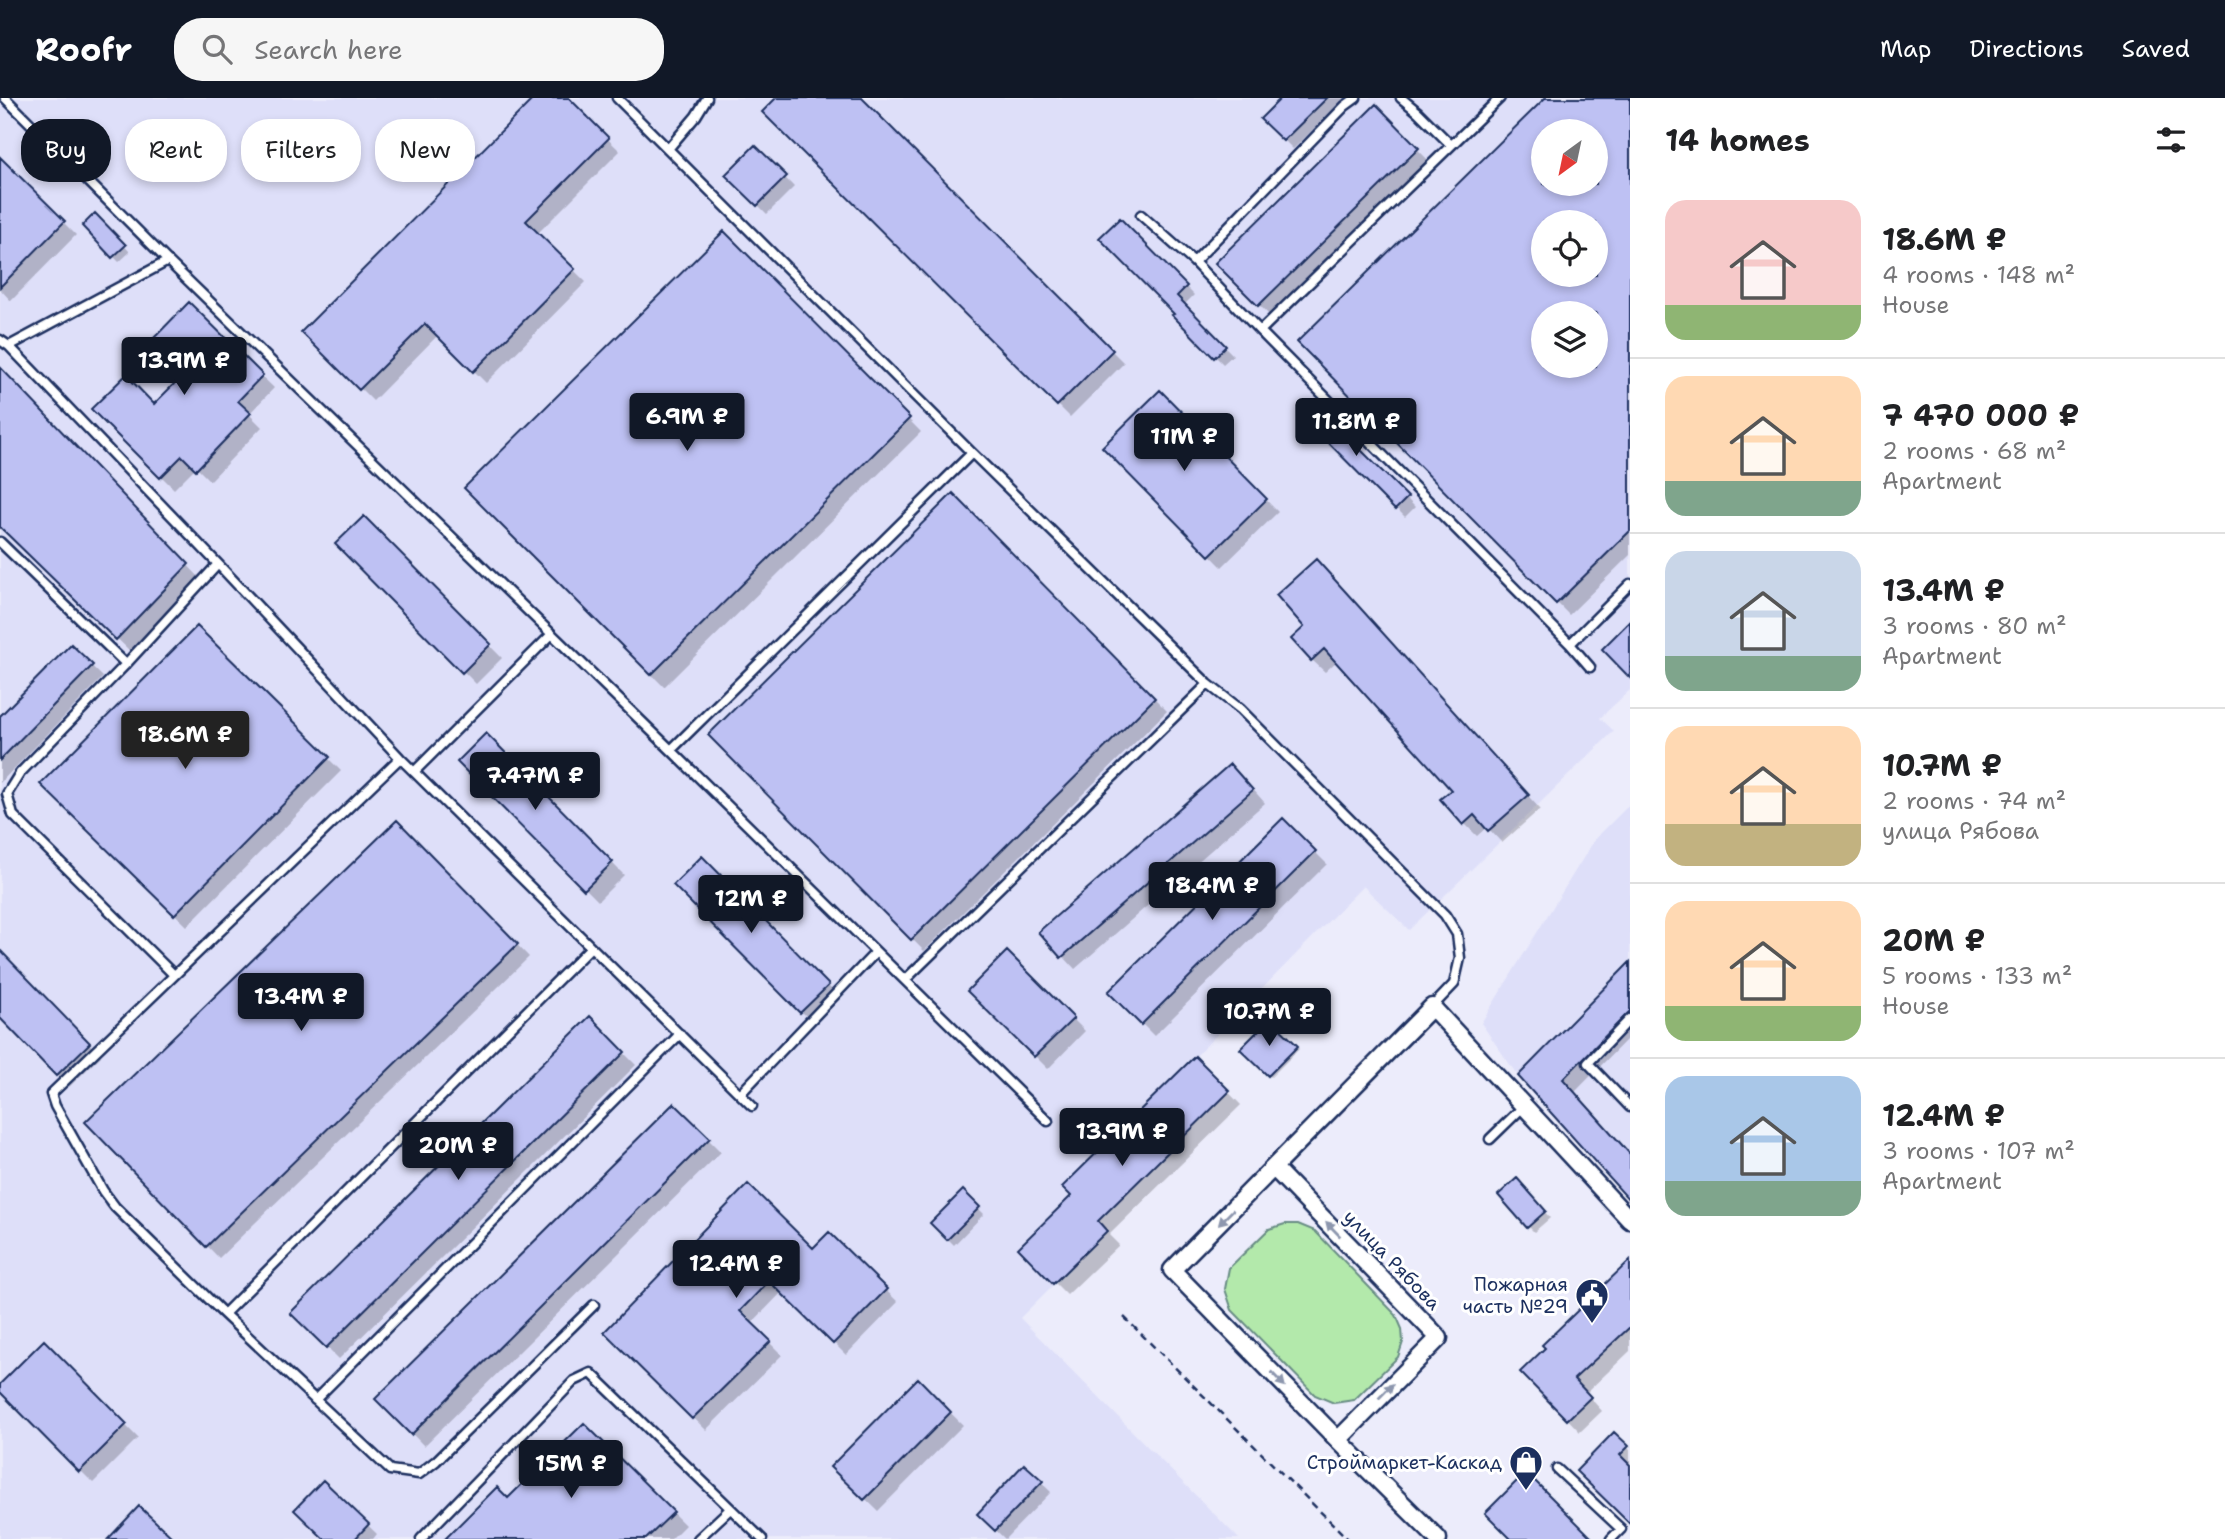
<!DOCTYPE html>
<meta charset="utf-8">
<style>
body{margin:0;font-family:"Shantell Sans",sans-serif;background:#f6f6f6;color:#202124;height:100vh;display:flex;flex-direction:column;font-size:26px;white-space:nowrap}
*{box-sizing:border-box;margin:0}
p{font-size:23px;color:#757577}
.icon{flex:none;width:38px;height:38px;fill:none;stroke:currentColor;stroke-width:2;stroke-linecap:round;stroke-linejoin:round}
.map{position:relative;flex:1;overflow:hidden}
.drawer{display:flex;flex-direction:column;background:#fff;width:595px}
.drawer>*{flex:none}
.guide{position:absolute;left:21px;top:21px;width:665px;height:63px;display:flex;gap:14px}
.needle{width:46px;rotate:213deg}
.tools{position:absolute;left:1531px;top:21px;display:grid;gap:14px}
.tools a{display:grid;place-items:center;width:77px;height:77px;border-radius:50%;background:#fff;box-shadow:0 4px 10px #0003;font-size:35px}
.price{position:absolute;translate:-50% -60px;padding:0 16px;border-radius:7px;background:#111827;color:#fff;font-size:23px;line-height:46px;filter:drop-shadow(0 2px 4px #0008)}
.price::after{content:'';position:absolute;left:50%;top:42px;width:21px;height:16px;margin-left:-10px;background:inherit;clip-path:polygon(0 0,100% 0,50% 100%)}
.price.on{background:#222;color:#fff}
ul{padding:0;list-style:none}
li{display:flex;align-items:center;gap:21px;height:175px;padding:0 35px}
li+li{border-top:2px solid #e0e0e0}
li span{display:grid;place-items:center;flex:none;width:196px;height:140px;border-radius:21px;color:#555}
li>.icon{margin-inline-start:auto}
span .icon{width:84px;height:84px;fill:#fffc;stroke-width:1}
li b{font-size:30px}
h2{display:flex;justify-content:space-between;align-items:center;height:84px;padding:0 35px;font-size:30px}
.pill{padding:0 24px;border-radius:28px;background:#fff;box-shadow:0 4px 10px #0003;font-size:24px;line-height:63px}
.pill.on{background:#111827;color:#fff}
header{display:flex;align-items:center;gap:42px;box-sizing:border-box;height:98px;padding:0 35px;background:#111827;color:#fff}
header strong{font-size:33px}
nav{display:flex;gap:38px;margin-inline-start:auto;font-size:24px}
.search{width:490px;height:63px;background:#f6f6f6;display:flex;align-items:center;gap:18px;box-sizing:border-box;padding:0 24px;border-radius:28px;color:#757577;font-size:26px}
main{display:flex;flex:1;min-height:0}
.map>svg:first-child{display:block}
.built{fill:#dedff9;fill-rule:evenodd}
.green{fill:#b3e9ab;stroke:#678c84;stroke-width:2}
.shadow{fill:#0003;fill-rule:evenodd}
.building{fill:#bec1f3;stroke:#1b2f5e;stroke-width:2;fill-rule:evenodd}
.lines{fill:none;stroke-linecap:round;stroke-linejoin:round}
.service-casing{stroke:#1b2f5e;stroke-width:13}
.minor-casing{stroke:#1b2f5e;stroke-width:21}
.path{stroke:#1b2f5e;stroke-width:2.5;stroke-dasharray:7 5;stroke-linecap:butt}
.service{stroke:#fff;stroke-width:8}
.minor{stroke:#fff;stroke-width:16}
.oneway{fill:#8d97ae}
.labels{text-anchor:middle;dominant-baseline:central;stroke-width:6;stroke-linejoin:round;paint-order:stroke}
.street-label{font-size:19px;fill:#1b2f5e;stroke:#fff}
.poi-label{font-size:19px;fill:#1b2f5e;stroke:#fff;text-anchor:end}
</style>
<header>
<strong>Roofr</strong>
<div class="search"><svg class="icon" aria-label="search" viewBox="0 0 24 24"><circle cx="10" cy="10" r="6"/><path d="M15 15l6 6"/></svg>Search here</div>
<nav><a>Map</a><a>Directions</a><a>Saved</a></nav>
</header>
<main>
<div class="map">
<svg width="1630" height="1441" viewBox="0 0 1630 1441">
<rect width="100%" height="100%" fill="#ececfb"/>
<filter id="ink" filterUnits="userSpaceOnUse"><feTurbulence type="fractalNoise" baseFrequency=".0143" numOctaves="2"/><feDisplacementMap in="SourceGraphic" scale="14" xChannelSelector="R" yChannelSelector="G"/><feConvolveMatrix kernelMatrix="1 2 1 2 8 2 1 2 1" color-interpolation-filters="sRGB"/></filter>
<g filter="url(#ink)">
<path class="built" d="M 0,0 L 1630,0 L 1630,592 L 1600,620 L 1614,633 L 1409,832 L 1363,788 L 1196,958 L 1230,993 L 1098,1123 L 1107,1133 L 1020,1220 L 1239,1441 L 0,1441 ZM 1544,33 L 1596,33 L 1596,86 L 1544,86 ZM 1544,124 L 1596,124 L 1596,177 L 1544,177 ZM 1544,215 L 1596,215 L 1596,268 L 1544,268 Z
M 1630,706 L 1630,1103 L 1518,978 L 1481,925 L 1595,741 Z"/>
<path class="green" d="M 1285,1126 L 1298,1126 L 1315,1133 L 1396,1217 L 1402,1231 L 1403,1244 L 1398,1259 L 1354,1302 L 1334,1305 L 1315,1297 L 1232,1212 L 1225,1191 L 1229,1170 L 1269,1131 Z"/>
<path class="shadow" d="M 536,0 L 566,0 L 620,53 L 537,136 L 586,184 L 486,285 L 438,237 L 373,303 L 304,234 Z
M 779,0 L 859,0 L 1124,265 L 1070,319 L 765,14 Z
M 1284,0 L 1345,0 L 1293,51 L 1263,21 Z
M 1547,0 L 1630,0 L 1630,457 L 1569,517 L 1300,244 ZM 1544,33 L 1596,33 L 1596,86 L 1544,86 ZM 1544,124 L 1596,124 L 1596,177 L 1544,177 ZM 1544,215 L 1596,215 L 1596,268 L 1544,268 Z
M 1376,9 L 1430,64 L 1272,220 L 1218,165 Z
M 755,49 L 794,89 L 767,116 L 728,77 Z
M 0,61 L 76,137 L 11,203 L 0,191 Z
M 95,117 L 130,154 L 119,164 L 84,128 Z
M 1120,122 L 1194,197 L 1184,207 L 1233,257 L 1223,266 L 1174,217 L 1176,216 Z
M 724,135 L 921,334 L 664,589 L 467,390 Z
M 189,207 L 274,290 L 249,316 L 262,329 L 210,383 L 196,369 L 174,391 L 94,311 L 154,308 L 186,276 Z
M 0,271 L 200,480 L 130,553 L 0,427 Z
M 1160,294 L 1278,414 L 1222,469 L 1104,349 Z
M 1317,310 L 1415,409 L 1405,419 L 1307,320 Z
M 953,397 L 1167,613 L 924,853 L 710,637 Z
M 364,420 L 502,560 L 476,586 L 338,446 Z
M 1328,476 L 1540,711 L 1502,745 L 1487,729 L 1477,738 L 1464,725 L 1454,692 L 1337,563 L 1325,574 L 1312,562 L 1307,529 Z
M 197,530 L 341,673 L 187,828 L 43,686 Z
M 71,548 L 103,579 L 0,685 L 0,621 Z
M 486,638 L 624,777 L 598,803 L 460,664 Z
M 1243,680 L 1265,705 L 1075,871 L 1041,834 Z
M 1283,722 L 1327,766 L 1154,938 L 1110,894 Z
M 397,724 L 529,859 L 219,1160 L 87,1025 Z
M 702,761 L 840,900 L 814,926 L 676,787 Z
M 0,854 L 101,958 L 69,989 L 0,918 Z
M 1007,855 L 1085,933 L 1048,971 L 970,893 Z
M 1630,866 L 1630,938 L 1574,995 L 1521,978 Z
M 590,921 L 636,967 L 339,1261 L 293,1215 Z
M 1271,923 L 1299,951 L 1271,979 L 1243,951 Z
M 1195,960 L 1241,1007 L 1109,1137 L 1119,1147 L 1067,1197 L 1020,1150 L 1073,1098 Z
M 674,1007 L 721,1054 L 424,1348 L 378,1301 Z
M 1523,1089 L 1550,1120 L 1534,1134 L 1528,1128 Z
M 963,1095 L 984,1116 L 954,1147 L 932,1125 Z
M 829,1137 L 898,1204 L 846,1257 L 782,1194 L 751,1226 L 782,1257 L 706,1332 L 606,1234 L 813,1153 Z
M 1630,1165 L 1630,1253 L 1586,1295 L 1602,1313 L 1580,1334 L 1523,1274 Z
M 44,1244 L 138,1340 L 93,1385 L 0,1292 L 0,1288 Z
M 918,1283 L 963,1327 L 878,1413 L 833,1369 Z
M 584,1327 L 685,1427 L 671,1441 L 447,1441 L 508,1403 Z
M 1614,1336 L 1630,1352 L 1630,1365 L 1628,1367 L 1630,1424 Z
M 1024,1368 L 1051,1394 L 1005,1441 L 979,1416 Z
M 323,1384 L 377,1436 L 373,1441 L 326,1441 Z"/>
<path class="building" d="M 534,0 L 569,0 L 609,40 L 526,123 L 575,171 L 473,274 L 425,226 L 359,292 L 301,234 Z
M 776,0 L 862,0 L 1113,252 L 1057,308 L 762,14 Z
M 1281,0 L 1327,0 L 1283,43 L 1260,21 Z
M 1545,0 L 1630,0 L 1630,433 L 1556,506 L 1297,244 ZM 1544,33 L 1596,33 L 1596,86 L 1544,86 ZM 1544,124 L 1596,124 L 1596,177 L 1544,177 ZM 1544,215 L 1596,215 L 1596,268 L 1544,268 Z
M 1376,6 L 1419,50 L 1258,208 L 1215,165 Z
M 755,47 L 787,78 L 757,108 L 725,77 Z
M 0,59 L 65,123 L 0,189 Z
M 95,115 L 126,147 L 112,160 L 82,128 Z
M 1120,120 L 1187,188 L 1177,198 L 1226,248 L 1214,260 L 1172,217 L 1174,216 L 1099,140 Z
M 724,133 L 910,320 L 651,577 L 464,390 Z
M 189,204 L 263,277 L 238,303 L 251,315 L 196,372 L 182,358 L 160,380 L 91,311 L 126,277 L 154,306 L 184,276 L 151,243 Z
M 0,269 L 189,466 L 116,542 L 0,429 Z
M 1160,292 L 1267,401 L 1209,458 L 1102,349 Z
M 1317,308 L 1408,399 L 1395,412 L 1304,320 Z
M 953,395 L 1155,600 L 911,842 L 708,637 Z
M 364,418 L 491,546 L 462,575 L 335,446 Z
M 1316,461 L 1529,697 L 1488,733 L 1474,717 L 1463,727 L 1440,701 L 1451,692 L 1324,551 L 1311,563 L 1291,541 L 1304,529 L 1276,497 Z
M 1630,523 L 1630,580 L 1602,551 Z
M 197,528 L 330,659 L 174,817 L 40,686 Z
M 71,546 L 93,567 L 0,662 L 0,618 Z
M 486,635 L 613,764 L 584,792 L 457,664 Z
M 1230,666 L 1253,692 L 1061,860 L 1038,834 Z
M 1283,720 L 1316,753 L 1141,927 L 1108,894 Z
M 397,722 L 518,846 L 206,1149 L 85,1024 Z
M 702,758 L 829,887 L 800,915 L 673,787 Z
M 0,852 L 90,945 L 56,978 L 0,920 Z
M 1007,853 L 1074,920 L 1034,959 L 967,893 Z
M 1630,864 L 1630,913 L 1563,981 L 1630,1056 L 1630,1103 L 1518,978 Z
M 590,918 L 625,954 L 326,1250 L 290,1215 Z
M 1270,921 L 1298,948 L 1268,978 L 1240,951 Z
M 1195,958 L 1230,993 L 1098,1123 L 1107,1133 L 1053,1186 L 1018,1150 L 1071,1098 L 1062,1089 Z
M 674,1005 L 710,1040 L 411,1337 L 375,1301 Z
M 1517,1080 L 1546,1113 L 1527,1130 L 1498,1097 Z
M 748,1086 L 813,1150 L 829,1134 L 887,1191 L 833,1246 L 769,1183 L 740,1213 L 771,1243 L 692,1321 L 604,1234 Z
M 963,1092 L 980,1109 L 947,1142 L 930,1125 Z
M 1630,1162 L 1630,1229 L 1574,1281 L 1591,1299 L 1567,1322 L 1520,1274 L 1545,1250 L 1542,1247 Z
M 44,1242 L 127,1326 L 79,1374 L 0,1294 L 0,1286 Z
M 918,1280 L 951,1314 L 864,1402 L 830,1369 Z
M 584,1325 L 674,1414 L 646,1441 L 445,1441 L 497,1389 L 508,1400 Z
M 1614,1334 L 1629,1348 L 1620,1357 L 1630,1367 L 1630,1426 L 1576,1373 Z
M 1024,1366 L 1043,1383 L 995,1433 L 977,1416 Z
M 1526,1374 L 1593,1441 L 1511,1441 L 1485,1415 Z
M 323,1382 L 369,1426 L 355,1441 L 324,1441 L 294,1412 Z
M 139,1408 L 174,1441 L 108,1441 Z"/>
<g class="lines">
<defs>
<path id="service" d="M 5,0 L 168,163 L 671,652 L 1048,1023
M 617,0 L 972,355 L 1208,586 L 1240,611 L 1445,817 L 1457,836 L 1460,860 L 1454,886 L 1432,909
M 1401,0 L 1418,14 L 1451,47
M 668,51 L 696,18 L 707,0
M 1141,117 L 1194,164 L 1260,233 L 1570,546 L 1590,569
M 1194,164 L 1345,8 L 1356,0
M 1260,233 L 1500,0
M 0,242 L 9,248 L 168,163
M 9,248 L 218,466 L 400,660 L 752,1008
M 0,444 L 126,566
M 1570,546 L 1630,486
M 671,652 L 972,355
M 400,660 L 51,996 L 55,1008 L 103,1093 L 115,1109 L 224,1216 L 390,1372 L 419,1376 L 436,1363 L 594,1207
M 414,674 L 552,536
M 174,877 L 13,717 L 7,696 L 20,675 L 126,566 L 218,466
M 905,882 L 1208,586
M 1630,921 L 1588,965 L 1630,1009
M 740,996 L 876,854
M 1490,1041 L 1524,1008
M 224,1216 L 591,849
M 315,1302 L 680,936
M 1557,1371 L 1621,1431 L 1611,1441
M 421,1441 L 574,1283 L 591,1275 L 762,1441
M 698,1441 L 730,1411"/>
<path id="minor" d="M 1274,1070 L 1439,1240 L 1338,1342
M 1438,1441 L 1338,1342 L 1172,1172 L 1432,909 L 1630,1122"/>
</defs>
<use href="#service" class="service-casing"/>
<use href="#minor" class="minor-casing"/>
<path class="path" d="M 1124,1219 L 1348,1441"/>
<use href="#service" class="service"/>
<use href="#minor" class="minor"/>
</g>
<defs><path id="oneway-solid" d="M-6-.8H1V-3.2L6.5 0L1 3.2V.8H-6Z" transform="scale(1.75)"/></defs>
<g class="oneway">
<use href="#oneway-solid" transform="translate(1226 1119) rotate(135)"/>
<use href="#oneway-solid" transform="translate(1333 1131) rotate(-134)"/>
<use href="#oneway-solid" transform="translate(1278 1281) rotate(46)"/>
<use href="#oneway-solid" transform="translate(1386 1293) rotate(-45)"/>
</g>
</g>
<defs>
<symbol id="civic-pin" viewBox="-11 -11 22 30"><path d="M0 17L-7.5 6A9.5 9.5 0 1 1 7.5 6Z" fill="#1b2f5e" stroke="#fff"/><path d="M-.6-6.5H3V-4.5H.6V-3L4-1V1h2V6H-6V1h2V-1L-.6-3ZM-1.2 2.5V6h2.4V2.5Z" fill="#fff"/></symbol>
<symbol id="shop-pin" viewBox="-11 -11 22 30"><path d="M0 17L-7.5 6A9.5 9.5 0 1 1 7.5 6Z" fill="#1b2f5e" stroke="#fff"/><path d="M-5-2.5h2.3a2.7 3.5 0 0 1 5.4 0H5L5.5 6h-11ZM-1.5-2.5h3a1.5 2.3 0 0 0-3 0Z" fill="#fff"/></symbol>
</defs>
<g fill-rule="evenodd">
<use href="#civic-pin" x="1573" y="1178" width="38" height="52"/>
<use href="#shop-pin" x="1507" y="1345" width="38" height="52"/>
</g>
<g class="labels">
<g class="street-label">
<text transform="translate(1392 1162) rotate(46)">улица Рябова</text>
</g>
<g class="poi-label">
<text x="1568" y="1186">Пожарная<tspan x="1568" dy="22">часть №29</tspan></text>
<text x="1502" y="1364">Строймаркет-Каскад</text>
</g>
</g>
</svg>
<div class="tools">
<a><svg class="needle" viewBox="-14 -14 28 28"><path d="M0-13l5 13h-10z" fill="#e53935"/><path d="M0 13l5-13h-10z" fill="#757577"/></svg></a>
<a><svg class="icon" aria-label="locate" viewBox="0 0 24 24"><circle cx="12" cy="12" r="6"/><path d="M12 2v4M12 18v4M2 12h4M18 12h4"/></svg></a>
<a><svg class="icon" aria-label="layers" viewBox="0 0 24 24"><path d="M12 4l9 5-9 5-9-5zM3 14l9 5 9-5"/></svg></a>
</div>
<b class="price" style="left:184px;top:299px">13.9M ₽</b>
<b class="price" style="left:687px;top:355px">6.9M ₽</b>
<b class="price" style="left:1356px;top:360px">11.8M ₽</b>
<b class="price" style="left:1184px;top:375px">11M ₽</b>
<b class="price on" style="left:185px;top:673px">18.6M ₽</b>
<b class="price" style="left:535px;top:714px">7.47M ₽</b>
<b class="price" style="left:1212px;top:824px">18.4M ₽</b>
<b class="price" style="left:751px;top:837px">12M ₽</b>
<b class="price" style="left:301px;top:935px">13.4M ₽</b>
<b class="price" style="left:1269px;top:950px">10.7M ₽</b>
<b class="price" style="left:1122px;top:1070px">13.9M ₽</b>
<b class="price" style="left:458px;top:1084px">20M ₽</b>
<b class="price" style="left:736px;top:1202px">12.4M ₽</b>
<b class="price" style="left:571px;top:1402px">15M ₽</b>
<div class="guide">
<a class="pill on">Buy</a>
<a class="pill">Rent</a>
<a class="pill">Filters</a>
<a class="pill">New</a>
</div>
</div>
<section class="drawer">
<h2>14 homes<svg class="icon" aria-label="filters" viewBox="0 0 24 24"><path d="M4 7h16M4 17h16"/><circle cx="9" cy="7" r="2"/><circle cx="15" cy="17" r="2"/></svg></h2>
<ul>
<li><span style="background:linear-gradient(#f6c9c9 75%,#8fb573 0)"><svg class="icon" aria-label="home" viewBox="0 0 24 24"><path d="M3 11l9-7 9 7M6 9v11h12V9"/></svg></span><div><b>18.6M ₽</b><p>4 rooms · 148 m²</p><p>House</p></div></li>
<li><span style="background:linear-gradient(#ffd9b3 75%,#7fa58c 0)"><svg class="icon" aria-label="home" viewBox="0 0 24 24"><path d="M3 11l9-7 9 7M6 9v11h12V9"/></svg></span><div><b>7 470 000 ₽</b><p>2 rooms · 68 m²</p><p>Apartment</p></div></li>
<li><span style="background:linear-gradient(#c9d6e8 75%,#7fa58c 0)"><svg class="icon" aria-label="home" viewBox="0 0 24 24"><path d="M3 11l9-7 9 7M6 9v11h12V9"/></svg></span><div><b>13.4M ₽</b><p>3 rooms · 80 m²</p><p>Apartment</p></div></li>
<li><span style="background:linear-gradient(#ffd9b3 70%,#c2b280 0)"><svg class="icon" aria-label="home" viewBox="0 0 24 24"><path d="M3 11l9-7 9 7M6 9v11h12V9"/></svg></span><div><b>10.7M ₽</b><p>2 rooms · 74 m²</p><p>улица Рябова</p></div></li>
<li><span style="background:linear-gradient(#ffd9b3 75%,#8fb573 0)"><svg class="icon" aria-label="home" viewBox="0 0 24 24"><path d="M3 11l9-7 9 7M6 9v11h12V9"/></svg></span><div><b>20M ₽</b><p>5 rooms · 133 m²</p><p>House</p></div></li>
<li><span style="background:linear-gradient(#a9c7e8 75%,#7fa58c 0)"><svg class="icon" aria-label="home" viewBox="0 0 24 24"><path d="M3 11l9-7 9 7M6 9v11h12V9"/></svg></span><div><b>12.4M ₽</b><p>3 rooms · 107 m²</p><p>Apartment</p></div></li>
</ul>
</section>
</main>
